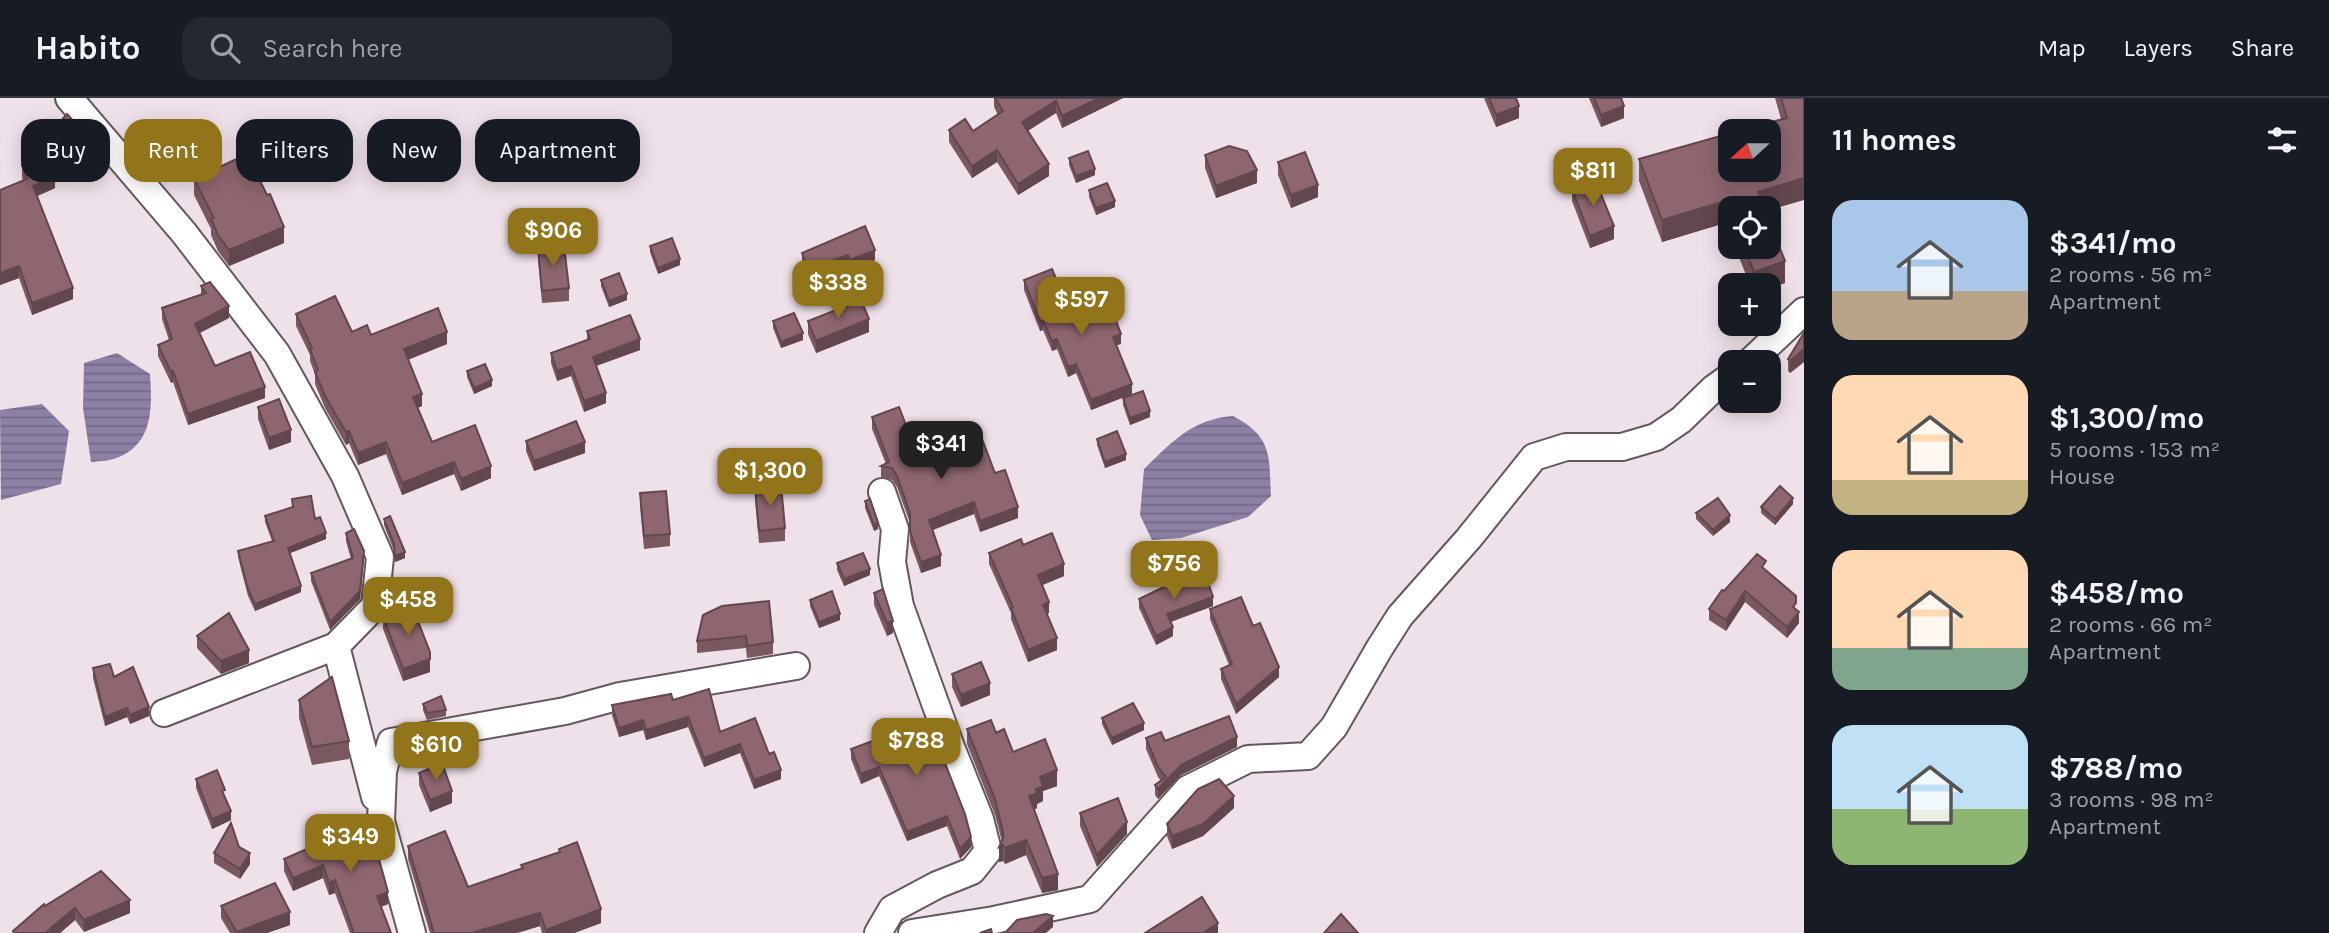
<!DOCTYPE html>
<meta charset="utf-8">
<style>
body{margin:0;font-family:Karla,sans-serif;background:#242831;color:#f1f3f6;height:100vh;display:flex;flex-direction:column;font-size:26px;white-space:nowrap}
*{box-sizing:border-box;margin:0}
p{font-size:23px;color:#9ea1a6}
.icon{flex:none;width:38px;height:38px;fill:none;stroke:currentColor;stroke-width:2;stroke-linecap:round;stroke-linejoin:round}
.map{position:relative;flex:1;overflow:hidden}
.side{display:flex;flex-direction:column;background:#171b24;width:525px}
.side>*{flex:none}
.banner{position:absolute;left:21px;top:21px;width:665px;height:63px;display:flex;gap:14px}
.needle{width:46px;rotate:249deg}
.fabs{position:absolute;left:1718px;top:21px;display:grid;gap:14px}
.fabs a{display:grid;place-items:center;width:63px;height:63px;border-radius:14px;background:#171b24;box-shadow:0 4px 18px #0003;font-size:35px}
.price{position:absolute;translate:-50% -60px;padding:0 16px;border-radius:14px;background:#92741b;color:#fff;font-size:23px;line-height:46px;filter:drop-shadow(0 2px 4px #0008)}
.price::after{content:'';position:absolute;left:50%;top:42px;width:21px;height:16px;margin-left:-10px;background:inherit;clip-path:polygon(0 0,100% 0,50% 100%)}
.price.current{background:#222;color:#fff}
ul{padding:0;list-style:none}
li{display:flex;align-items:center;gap:21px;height:175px;padding:0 28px}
li span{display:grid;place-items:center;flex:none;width:196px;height:140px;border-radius:21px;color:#555}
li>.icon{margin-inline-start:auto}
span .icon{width:84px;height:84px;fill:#fffc;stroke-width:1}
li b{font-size:30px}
h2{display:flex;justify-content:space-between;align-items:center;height:84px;padding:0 28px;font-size:30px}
.tag{padding:0 24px;border-radius:21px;background:#171b24;box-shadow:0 4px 18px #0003;font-size:24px;line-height:63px}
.tag.current{background:#92741b;color:#fff}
header{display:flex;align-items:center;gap:42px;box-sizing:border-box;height:98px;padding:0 35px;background:#171b24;border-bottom:2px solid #363941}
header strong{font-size:33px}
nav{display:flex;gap:38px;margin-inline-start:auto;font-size:24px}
.search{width:490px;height:63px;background:#242831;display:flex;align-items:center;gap:18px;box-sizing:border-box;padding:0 24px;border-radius:21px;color:#9ea1a6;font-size:26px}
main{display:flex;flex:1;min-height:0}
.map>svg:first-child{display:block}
.water{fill:url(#water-rules)}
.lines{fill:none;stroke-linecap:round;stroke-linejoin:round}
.minor-casing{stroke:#64585f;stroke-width:30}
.minor{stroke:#fff;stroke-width:26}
.wall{fill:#7a585f}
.shaded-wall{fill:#63474e}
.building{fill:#8e666f;stroke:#63474e;stroke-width:2}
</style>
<header>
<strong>Habito</strong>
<div class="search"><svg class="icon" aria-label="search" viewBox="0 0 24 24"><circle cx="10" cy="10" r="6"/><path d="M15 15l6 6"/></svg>Search here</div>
<nav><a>Map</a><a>Layers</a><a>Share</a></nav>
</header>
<main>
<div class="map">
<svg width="1804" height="835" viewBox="0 0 1804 835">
<defs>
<pattern id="water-rules" width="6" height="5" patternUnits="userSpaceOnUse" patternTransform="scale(1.75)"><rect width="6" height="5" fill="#8c81a4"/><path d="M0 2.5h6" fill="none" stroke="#726985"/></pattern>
</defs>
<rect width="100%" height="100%" fill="#efe1e9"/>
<path class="water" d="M 117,255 L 150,276 C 152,308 154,344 119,359 C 111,363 100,363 91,364 L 83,310 L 84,265 Z
M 42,306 L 69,333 L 61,386 L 1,402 L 0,312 Z
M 1233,318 C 1273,339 1269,358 1271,398 L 1248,419 L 1181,440 L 1152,442 L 1140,417 L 1144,371 C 1172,344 1192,321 1233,318 Z"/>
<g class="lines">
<defs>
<path id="minor" d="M 69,0 L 184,135 L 277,256 L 345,378 L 380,459 L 375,508 L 336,548 L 164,615
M 1750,264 L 1804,213
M 336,548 L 375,699
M 412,835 L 381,723 L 383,673 L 391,644 L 565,613 L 620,598 L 796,568
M 878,835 L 892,811 L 937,787 L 972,773 L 988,753 L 980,721 L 951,649 L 900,508 L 892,464 L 895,431 L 882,394
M 912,835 L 994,822 L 1090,801 L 1188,691 L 1248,661 L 1308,658 L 1334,629 L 1379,551 L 1400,518 L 1469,440 L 1534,359 L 1566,349 L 1622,349 L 1656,339 L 1681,322 L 1713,291 L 1731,278"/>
</defs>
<use href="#minor" class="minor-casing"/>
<use href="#minor" class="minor"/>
</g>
<path class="wall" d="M 994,0 L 1123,0 L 1062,30 L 1056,15 L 1028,33 L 1049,78 L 1018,97 L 997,64 L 972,80 L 949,44 L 949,32 L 973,33 L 998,17 L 994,9 Z
M 1484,0 L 1516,0 L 1519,20 L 1496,29 Z
M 1589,0 L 1621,0 L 1624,20 L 1601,29 Z
M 1775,0 L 1804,0 L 1731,110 L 1731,139 L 1725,125 L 1662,144 L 1639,83 L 1639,61 L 1781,21 Z
M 59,25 L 82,40 L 71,49 L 59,31 Z
M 1205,57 L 1257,85 L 1216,100 L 1205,70 Z
M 1069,60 L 1095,77 L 1076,85 L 1069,67 Z
M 1278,64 L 1318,99 L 1291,110 L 1278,77 Z
M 22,67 L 55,90 L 37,98 L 73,201 L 32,217 L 19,180 L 0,187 L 0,92 L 23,83 L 22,79 Z
M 194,81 L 284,145 L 229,168 L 218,153 L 211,137 L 211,131 L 194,97 Z
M 1572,91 L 1614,141 L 1590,150 L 1572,103 Z
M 1089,92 L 1115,109 L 1096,117 L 1089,99 Z
M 865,128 L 875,162 L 850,173 L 848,167 L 808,182 L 802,165 L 802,155 Z
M 650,148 L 680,167 L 658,176 L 650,154 Z
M 1735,149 L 1769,149 L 1785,185 L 1769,187 L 1750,187 Z
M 538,150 L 569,190 L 569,203 L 542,205 L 538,162 Z
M 601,182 L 627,202 L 609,209 L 601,188 Z
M 1024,182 L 1072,220 L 1121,246 L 1117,247 L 1132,296 L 1091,312 L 1076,275 L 1068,279 L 1057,251 L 1052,253 L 1043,232 L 1040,233 L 1024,192 Z
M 201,188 L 229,220 L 200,235 L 215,268 L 265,300 L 188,327 L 173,284 L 171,285 L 158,258 L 158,247 L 169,242 L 162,221 L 162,210 L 201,197 Z
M 296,216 L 352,234 L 371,237 L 447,246 L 408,262 L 422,308 L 418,310 L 432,344 L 491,380 L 461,393 L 454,376 L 402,397 L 386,356 L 358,367 L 349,345 L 346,347 L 325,310 L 315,286 L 315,276 L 310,263 L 310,257 L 296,228 Z
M 773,223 L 803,242 L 781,250 L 773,230 Z
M 808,223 L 869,234 L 816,255 L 808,236 Z
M 587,233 L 640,252 L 596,268 L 606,305 L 584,314 L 571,278 L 557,283 L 551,265 L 551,255 L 587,242 Z
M 1804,235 L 1804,264 L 1790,275 L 1788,273 L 1788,261 Z
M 467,273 L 492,288 L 474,296 L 467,279 Z
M 1123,300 L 1150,319 L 1130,327 L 1123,307 Z
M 258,309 L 291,344 L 269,352 L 258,321 Z
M 872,319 L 918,358 L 931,359 L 995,375 L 1018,420 L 980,434 L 974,416 L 933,432 L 941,468 L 921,475 L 910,444 L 910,425 L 897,389 L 892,382 L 881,379 L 881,368 L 886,366 L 872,331 Z
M 1097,341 L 1126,362 L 1105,370 L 1097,347 Z
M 526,343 L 585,355 L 534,373 L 526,353 Z
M 755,390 L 785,430 L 785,443 L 759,445 L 755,402 Z
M 640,395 L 670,436 L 670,448 L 644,451 L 640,408 Z
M 292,401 L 315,421 L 326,441 L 290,455 L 301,494 L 255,513 L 248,498 L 238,459 L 238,453 L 272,443 L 265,424 L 265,418 L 292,409 Z
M 865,403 L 878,431 L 874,433 L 865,410 Z
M 1793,406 L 1775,427 L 1761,415 L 1761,409 Z
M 1696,415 L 1730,424 L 1713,438 L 1696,421 Z
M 384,421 L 405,460 L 395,464 L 394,453 L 384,427 Z
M 346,435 L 364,461 L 360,501 L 330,532 L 311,483 L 311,475 L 351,461 L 346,443 Z
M 1023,447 L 1064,478 L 1042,487 L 1049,515 L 1047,516 L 1057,552 L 1028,564 L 1011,521 L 1011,515 L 989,466 L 989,455 Z
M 837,465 L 870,477 L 844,488 L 837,472 Z
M 1766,473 L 1796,511 L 1799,525 L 1787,540 L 1745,504 L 1726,533 L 1709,522 L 1709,511 L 1724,493 Z
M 1169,490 L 1213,508 L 1171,524 L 1173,538 L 1156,547 L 1139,510 L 1139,501 Z
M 874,495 L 893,535 L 887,538 L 874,507 Z
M 810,502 L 840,522 L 819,530 L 810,508 Z
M 1210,511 L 1279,579 L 1236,616 L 1221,581 L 1221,571 L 1229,567 L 1210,521 Z
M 703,517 L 773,544 L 773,556 L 747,560 L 746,550 L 697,555 L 697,543 Z
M 383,519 L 430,574 L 403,583 L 383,531 Z
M 197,538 L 249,565 L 221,576 L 197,550 Z
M 93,570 L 114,579 L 149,618 L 130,626 L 127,619 L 105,628 L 93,580 Z
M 952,576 L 990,597 L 961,609 L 952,589 Z
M 299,602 L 349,643 L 349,661 L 312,667 L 299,620 Z
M 673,602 L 720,634 L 769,656 L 781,681 L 754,691 L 740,655 L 704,669 L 688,629 L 646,642 L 643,632 L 619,639 L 612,617 L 612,607 Z
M 423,606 L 446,612 L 446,618 L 427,622 L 423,612 Z
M 1102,620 L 1144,632 L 1112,647 L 1102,626 Z
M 928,622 L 971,749 L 960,761 L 947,728 L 907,743 L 879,678 L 861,686 L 851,661 L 851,651 Z
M 967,631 L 996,635 L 1013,654 L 1057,688 L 1043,693 L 1043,703 L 1037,706 L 1037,710 L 1034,712 L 1058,792 L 1042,795 L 1026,757 L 1005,766 L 1003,763 L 999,764 L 1002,744 L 995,717 L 967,646 Z
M 1146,640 L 1165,643 L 1237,649 L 1181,677 L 1158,701 L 1155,697 L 1155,687 L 1161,683 L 1158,679 L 1146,651 Z
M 419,675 L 452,705 L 430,714 L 419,687 Z
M 196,681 L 225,698 L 231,722 L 212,731 L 196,690 Z
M 1234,710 L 1203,738 L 1172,751 L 1167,738 L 1167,726 Z
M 1080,715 L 1127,736 L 1097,769 L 1080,728 Z
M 323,735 L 388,806 L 381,809 L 391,835 L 350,835 L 335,795 L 329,797 L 323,780 L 293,793 L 284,773 L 284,761 L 323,744 Z
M 408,748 L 468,789 L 521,771 L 521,767 L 559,754 L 559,751 L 601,825 L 574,835 L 542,835 L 540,828 L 517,835 L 430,835 L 408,761 Z
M 214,755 L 250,766 L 240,781 L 214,765 Z
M 45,808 L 130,815 L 84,834 L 75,822 L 60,835 L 13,835 L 13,833 Z
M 221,808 L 290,827 L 267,835 L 230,835 L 221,820 Z"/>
<path class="shaded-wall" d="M 1099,0 L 1123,0 L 1062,30 L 1062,18 Z
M 1056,3 L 1056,15 L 1022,36 L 1022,24 Z
M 1519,8 L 1519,20 L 1496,29 L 1496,17 Z
M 1624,8 L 1624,20 L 1601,29 L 1601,17 Z
M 82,33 L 82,40 L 71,49 L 71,43 Z
M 997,52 L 997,64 L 972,80 L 972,68 Z
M 1049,66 L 1049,78 L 1018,97 L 1018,86 Z
M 1095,71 L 1095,77 L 1076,85 L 1076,78 Z
M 1257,72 L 1257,85 L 1216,100 L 1216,88 Z
M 55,79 L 55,90 L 33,100 L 33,88 Z
M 1804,80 L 1804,102 L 1769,112 L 1769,110 L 1758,110 L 1758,94 Z
M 1318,87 L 1318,99 L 1291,110 L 1291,97 Z
M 1115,103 L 1115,109 L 1096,117 L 1096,110 Z
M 1725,103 L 1725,125 L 1662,144 L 1662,122 Z
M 1614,128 L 1614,141 L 1590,150 L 1590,138 Z
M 284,129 L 284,145 L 229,168 L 229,152 Z
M 875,152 L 875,162 L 850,173 L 850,162 Z
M 848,157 L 848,167 L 808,182 L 808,172 Z
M 680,161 L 680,167 L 658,176 L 658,170 Z
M 1785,163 L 1785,185 L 1769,191 L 1769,187 L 1754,187 L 1754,174 Z
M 19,168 L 19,180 L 0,187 L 0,175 Z
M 73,190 L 73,201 L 32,217 L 32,205 Z
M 627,196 L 627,202 L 609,209 L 609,203 Z
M 229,208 L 229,220 L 195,237 L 195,226 Z
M 869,221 L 869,234 L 816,255 L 816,243 Z
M 1043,222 L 1043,232 L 1040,233 L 1040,224 Z
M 447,234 L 447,246 L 404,263 L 404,251 Z
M 803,235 L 803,242 L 781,250 L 781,244 Z
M 1121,236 L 1121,246 L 1113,248 L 1113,239 Z
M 640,241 L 640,252 L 593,269 L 593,259 Z
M 1057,241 L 1057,251 L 1052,253 L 1052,243 Z
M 1804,251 L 1804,264 L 1790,275 L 1790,263 Z
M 1076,266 L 1076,275 L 1068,279 L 1068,269 Z
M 571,268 L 571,278 L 557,283 L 557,273 Z
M 173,273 L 173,284 L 171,285 L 171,274 Z
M 492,282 L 492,288 L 474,296 L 474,290 Z
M 1132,286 L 1132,296 L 1091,312 L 1091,302 Z
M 265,289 L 265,300 L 188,327 L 188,316 Z
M 606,295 L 606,305 L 584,314 L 584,303 Z
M 422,296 L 422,308 L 413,311 L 413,299 Z
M 1150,313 L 1150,319 L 1130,327 L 1130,320 Z
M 291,332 L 291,344 L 269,352 L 269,340 Z
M 349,333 L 349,345 L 346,347 L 346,334 Z
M 386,344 L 386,356 L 358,367 L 358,355 Z
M 585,344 L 585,355 L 534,373 L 534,363 Z
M 1126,356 L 1126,362 L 1105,370 L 1105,364 Z
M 454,364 L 454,376 L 402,397 L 402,385 Z
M 491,368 L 491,380 L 461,393 L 461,381 Z
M 1793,400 L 1793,406 L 1775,427 L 1775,421 Z
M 974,404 L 974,416 L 929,433 L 929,422 Z
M 1018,409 L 1018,420 L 980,434 L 980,423 Z
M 1730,417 L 1730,424 L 1713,438 L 1713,432 Z
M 878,425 L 878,431 L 874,433 L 874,427 Z
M 326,435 L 326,441 L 288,456 L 288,450 Z
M 364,453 L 360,501 L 330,532 L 330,524 Z
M 405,454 L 405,460 L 395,464 L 395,458 Z
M 941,457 L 941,468 L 921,475 L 921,464 Z
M 1064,466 L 1064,478 L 1038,489 L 1038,477 Z
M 870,471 L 870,477 L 844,488 L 844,481 Z
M 301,488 L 301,494 L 255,513 L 255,506 Z
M 1745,493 L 1745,504 L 1726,533 L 1726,522 Z
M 1213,499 L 1213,508 L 1167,525 L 1167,516 Z
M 1049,504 L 1049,515 L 1043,518 L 1043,507 Z
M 1799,514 L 1799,525 L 1787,540 L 1787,529 Z
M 840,516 L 840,522 L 819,530 L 819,524 Z
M 893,523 L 893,535 L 887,538 L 887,525 Z
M 1173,529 L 1173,538 L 1156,547 L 1156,538 Z
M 1057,540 L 1057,552 L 1028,564 L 1028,552 Z
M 249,552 L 249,565 L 221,576 L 221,563 Z
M 430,561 L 430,574 L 403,583 L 403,571 Z
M 1279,569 L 1279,579 L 1236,616 L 1236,606 Z
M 990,585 L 990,597 L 961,609 L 961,597 Z
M 149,609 L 149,618 L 130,626 L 130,617 Z
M 127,610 L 127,619 L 105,628 L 105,619 Z
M 688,619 L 688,629 L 646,642 L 646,632 Z
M 643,622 L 643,632 L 619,639 L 619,630 Z
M 1144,625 L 1144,632 L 1112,647 L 1112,640 Z
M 1237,639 L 1237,649 L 1181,677 L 1158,701 L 1158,691 L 1181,667 Z
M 740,646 L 740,655 L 704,669 L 704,660 Z
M 879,669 L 879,678 L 861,686 L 861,676 Z
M 781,672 L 781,681 L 754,691 L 754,682 Z
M 1057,672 L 1057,688 L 1043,693 L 1043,703 L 1037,706 L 1037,710 L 1029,714 L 1029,698 L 1036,691 L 1040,679 Z
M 452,693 L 452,705 L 430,714 L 430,702 Z
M 1234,698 L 1234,710 L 1203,738 L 1172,751 L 1172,738 Z
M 231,713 L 231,722 L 212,731 L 212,721 Z
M 947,718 L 947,728 L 907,743 L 907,734 Z
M 1127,724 L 1127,736 L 1097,769 L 1097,757 Z
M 971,739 L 971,749 L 960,761 L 960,751 Z
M 1026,742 L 1026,757 L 1005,766 L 1005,750 Z
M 1003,747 L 1003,763 L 999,764 L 999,749 Z
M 250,755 L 250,766 L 240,781 L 240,771 Z
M 323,767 L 323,780 L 293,793 L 293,780 Z
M 1058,776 L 1058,792 L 1042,795 L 1042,780 Z
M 335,782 L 335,795 L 329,797 L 329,785 Z
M 388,794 L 388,806 L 377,810 L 377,798 Z
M 130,802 L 130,815 L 84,834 L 84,822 Z
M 75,810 L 75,822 L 60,835 L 45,835 Z
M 601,811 L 601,825 L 574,835 L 546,835 L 546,832 Z
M 290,814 L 290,827 L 267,835 L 237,835 Z
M 540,815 L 540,828 L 517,835 L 471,835 Z
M 1053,818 L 1053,829 L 1046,835 L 1033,835 Z
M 1218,825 L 1218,835 L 1203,835 Z"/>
<path class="building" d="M 995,0 L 1099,0 L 1062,18 L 1056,3 L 1022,24 L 1049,66 L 1018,86 L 997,52 L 972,68 L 949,32 L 965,21 L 973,33 L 1003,13 Z
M 1489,0 L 1516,0 L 1519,8 L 1496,17 Z
M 1594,0 L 1621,0 L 1624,8 L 1601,17 Z
M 1781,0 L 1804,0 L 1804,80 L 1758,94 L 1765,110 L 1731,110 L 1731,117 L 1725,103 L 1662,122 L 1639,61 L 1731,35 L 1731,72 L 1769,72 L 1769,33 L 1738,33 L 1787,20 Z
M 67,16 L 82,33 L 71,43 L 59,25 Z
M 1229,48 L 1247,53 L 1257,72 L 1216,88 L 1205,57 Z
M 1088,53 L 1095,71 L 1076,78 L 1069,60 Z
M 1305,54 L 1318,87 L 1291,97 L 1278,64 Z
M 247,56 L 267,97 L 270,96 L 284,129 L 229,152 L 218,137 L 211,121 L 214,120 L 194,81 Z
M 46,57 L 55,79 L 33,88 L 73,190 L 32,205 L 19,168 L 0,175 L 0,92 L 27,81 L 22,67 Z
M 1595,82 L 1614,128 L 1590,138 L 1572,91 Z
M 1107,85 L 1115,103 L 1096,110 L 1089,92 Z
M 1769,123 L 1785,163 L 1754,174 L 1744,149 L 1769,149 Z
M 865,128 L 875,152 L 850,162 L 848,157 L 808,172 L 802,155 Z
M 672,140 L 680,161 L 658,170 L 650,148 Z
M 564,148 L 569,190 L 542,193 L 538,150 Z
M 1052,171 L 1072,220 L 1109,205 L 1121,236 L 1113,239 L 1132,286 L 1091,302 L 1076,266 L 1068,269 L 1057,241 L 1052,243 L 1043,222 L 1040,224 L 1024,182 Z
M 619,175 L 627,196 L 609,203 L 601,182 Z
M 210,184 L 229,208 L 195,226 L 215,268 L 250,254 L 265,289 L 188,316 L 173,273 L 171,274 L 158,247 L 172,241 L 162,210 L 206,195 L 201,188 Z
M 335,198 L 352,234 L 367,227 L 371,237 L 438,210 L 447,234 L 404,251 L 422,296 L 413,299 L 432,344 L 475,327 L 491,368 L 461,381 L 454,364 L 402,385 L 386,344 L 358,355 L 349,333 L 346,334 L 325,298 L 315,274 L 318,272 L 310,251 L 312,250 L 296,216 Z
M 861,202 L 869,221 L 816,243 L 808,223 Z
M 794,215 L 803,235 L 781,244 L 773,223 Z
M 630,217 L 640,241 L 593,259 L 606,295 L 584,303 L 571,268 L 557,273 L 551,255 L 590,241 L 587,233 Z
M 1804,235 L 1804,251 L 1790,263 L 1788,261 Z
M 485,266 L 492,282 L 474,290 L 467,273 Z
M 1143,293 L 1150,313 L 1130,320 L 1123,300 Z
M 279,301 L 291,332 L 269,340 L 258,309 Z
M 899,309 L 918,358 L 929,353 L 931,359 L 982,341 L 995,375 L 1005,372 L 1018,409 L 980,423 L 974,404 L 929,422 L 941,457 L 921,464 L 910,433 L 910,415 L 897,378 L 892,370 L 881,368 L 889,364 L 872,319 Z
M 576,323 L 585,344 L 534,363 L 526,343 Z
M 1117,333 L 1126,356 L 1105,364 L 1097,341 Z
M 781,387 L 785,430 L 759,433 L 755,390 Z
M 1780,388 L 1793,400 L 1775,421 L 1761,409 Z
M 666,393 L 670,436 L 644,438 L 640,395 Z
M 311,398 L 315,421 L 320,419 L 326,435 L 288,450 L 301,488 L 255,506 L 248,491 L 238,453 L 274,443 L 265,418 L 293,409 L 292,401 Z
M 1718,400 L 1730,417 L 1713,432 L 1696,415 Z
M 870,401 L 878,425 L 874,427 L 865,403 Z
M 390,418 L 405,454 L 395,458 L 394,446 L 384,421 Z
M 354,431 L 364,453 L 360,493 L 330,524 L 311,475 L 353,460 L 346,435 Z
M 1052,435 L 1064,466 L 1038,477 L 1049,504 L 1043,507 L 1057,540 L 1028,552 L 1011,510 L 1013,509 L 989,455 L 1021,441 L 1023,447 Z
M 863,455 L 870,471 L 844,481 L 837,465 Z
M 1757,456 L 1766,463 L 1762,469 L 1796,498 L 1796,505 L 1793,509 L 1799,514 L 1787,529 L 1745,493 L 1726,522 L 1709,511 L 1722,492 L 1724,493 Z
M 1205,476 L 1213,499 L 1167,516 L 1173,529 L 1156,538 L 1139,501 L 1168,487 L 1169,490 Z
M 883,491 L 893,523 L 887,525 L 874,495 Z
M 832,493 L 840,516 L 819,524 L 810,502 Z
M 1241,499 L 1253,528 L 1260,525 L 1279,569 L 1236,606 L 1221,571 L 1232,566 L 1210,511 Z
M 769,503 L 773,544 L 747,548 L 746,538 L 697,543 L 703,517 L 722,508 Z
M 412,508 L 430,554 L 430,561 L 403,571 L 383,519 Z
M 229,515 L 249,552 L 221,563 L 197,538 Z
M 981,564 L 990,585 L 961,597 L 952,576 Z
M 110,566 L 114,579 L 133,569 L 149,609 L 130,617 L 127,610 L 105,619 L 93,570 Z
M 332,579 L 349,643 L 312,649 L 299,602 Z
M 709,591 L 720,634 L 755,620 L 769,656 L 774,654 L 781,672 L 754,682 L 740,646 L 704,660 L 688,619 L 646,632 L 643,622 L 619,630 L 612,607 L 671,596 L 673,602 Z
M 441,598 L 446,612 L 427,615 L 423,606 Z
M 1133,605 L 1144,625 L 1112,640 L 1102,620 Z
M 1229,618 L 1237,639 L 1181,667 L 1158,691 L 1155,687 L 1166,679 L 1158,669 L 1146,640 L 1161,634 L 1165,643 Z
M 928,622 L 965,716 L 971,739 L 960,751 L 947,718 L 907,734 L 879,669 L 861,676 L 851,651 Z
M 991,622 L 996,635 L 1004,631 L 1013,654 L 1045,641 L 1057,672 L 1040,679 L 1043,688 L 1036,691 L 1037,695 L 1029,698 L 1058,776 L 1042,780 L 1026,742 L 1005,750 L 1003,747 L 999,749 L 1003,741 L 1003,734 L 995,701 L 967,631 Z
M 442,665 L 452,693 L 430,702 L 419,675 Z
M 217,672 L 225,692 L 222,693 L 231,713 L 212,721 L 196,681 Z
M 1219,681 L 1234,698 L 1203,726 L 1172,738 L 1167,726 L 1198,691 Z
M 1118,700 L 1127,724 L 1097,757 L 1080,715 Z
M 364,722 L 371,744 L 374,743 L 388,794 L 377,798 L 391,835 L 354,835 L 335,782 L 329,785 L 323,767 L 293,780 L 284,761 L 325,743 L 323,735 Z
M 231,725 L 239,749 L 250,755 L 240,771 L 214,755 Z
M 445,733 L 468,789 L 523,770 L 521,767 L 560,754 L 559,751 L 577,744 L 601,811 L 546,832 L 540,815 L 471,835 L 434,835 L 408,748 Z
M 101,773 L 130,802 L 84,822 L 75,810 L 45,835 L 14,835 L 13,833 L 44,806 L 45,808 Z
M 275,785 L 290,814 L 237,834 L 221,808 Z
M 1202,799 L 1218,825 L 1203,835 L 1145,835 Z
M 1046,816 L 1053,818 L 1033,835 L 1005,835 L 1017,822 Z
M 1341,816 L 1358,835 L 1324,835 Z
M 991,831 L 992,835 L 980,835 Z"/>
</svg>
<div class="fabs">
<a><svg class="needle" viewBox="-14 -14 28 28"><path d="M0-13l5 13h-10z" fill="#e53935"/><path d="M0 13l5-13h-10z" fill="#9ea1a6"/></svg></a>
<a><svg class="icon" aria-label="locate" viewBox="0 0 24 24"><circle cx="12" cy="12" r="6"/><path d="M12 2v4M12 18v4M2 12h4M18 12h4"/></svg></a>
<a>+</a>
<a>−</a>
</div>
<b class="price" style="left:1593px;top:110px">$811</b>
<b class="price" style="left:553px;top:170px">$906</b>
<b class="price" style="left:838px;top:222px">$338</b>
<b class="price" style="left:1081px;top:239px">$597</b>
<b class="price current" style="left:941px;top:383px">$341</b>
<b class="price" style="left:770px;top:410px">$1,300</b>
<b class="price" style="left:1174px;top:503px">$756</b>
<b class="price" style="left:408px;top:539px">$458</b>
<b class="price" style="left:916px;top:680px">$788</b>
<b class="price" style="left:436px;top:684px">$610</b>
<b class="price" style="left:350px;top:776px">$349</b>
<div class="banner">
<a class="tag">Buy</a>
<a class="tag current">Rent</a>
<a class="tag">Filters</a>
<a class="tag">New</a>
<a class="tag">Apartment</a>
</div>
</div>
<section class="side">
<h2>11 homes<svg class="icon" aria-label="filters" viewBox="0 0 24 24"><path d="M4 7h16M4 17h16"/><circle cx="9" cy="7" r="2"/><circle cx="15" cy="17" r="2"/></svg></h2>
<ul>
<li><span style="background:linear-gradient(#a9c7e8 65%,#b9a48a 0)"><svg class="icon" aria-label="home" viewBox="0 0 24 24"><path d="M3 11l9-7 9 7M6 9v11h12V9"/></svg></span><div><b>$341/mo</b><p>2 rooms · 56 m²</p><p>Apartment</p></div></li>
<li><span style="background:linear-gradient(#ffd9b3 75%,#c2b280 0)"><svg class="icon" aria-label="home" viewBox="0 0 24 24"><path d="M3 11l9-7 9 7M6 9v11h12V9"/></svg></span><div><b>$1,300/mo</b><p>5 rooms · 153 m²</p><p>House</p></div></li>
<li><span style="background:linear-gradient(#ffd9b3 70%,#7fa58c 0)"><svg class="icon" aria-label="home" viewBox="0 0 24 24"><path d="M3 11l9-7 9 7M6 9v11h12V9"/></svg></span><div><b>$458/mo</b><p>2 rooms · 66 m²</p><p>Apartment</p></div></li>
<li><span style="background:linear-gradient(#bfe0f5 60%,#8fb573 0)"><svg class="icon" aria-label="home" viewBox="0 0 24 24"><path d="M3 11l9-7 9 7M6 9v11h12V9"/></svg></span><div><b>$788/mo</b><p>3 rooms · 98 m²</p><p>Apartment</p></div></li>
</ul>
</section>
</main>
